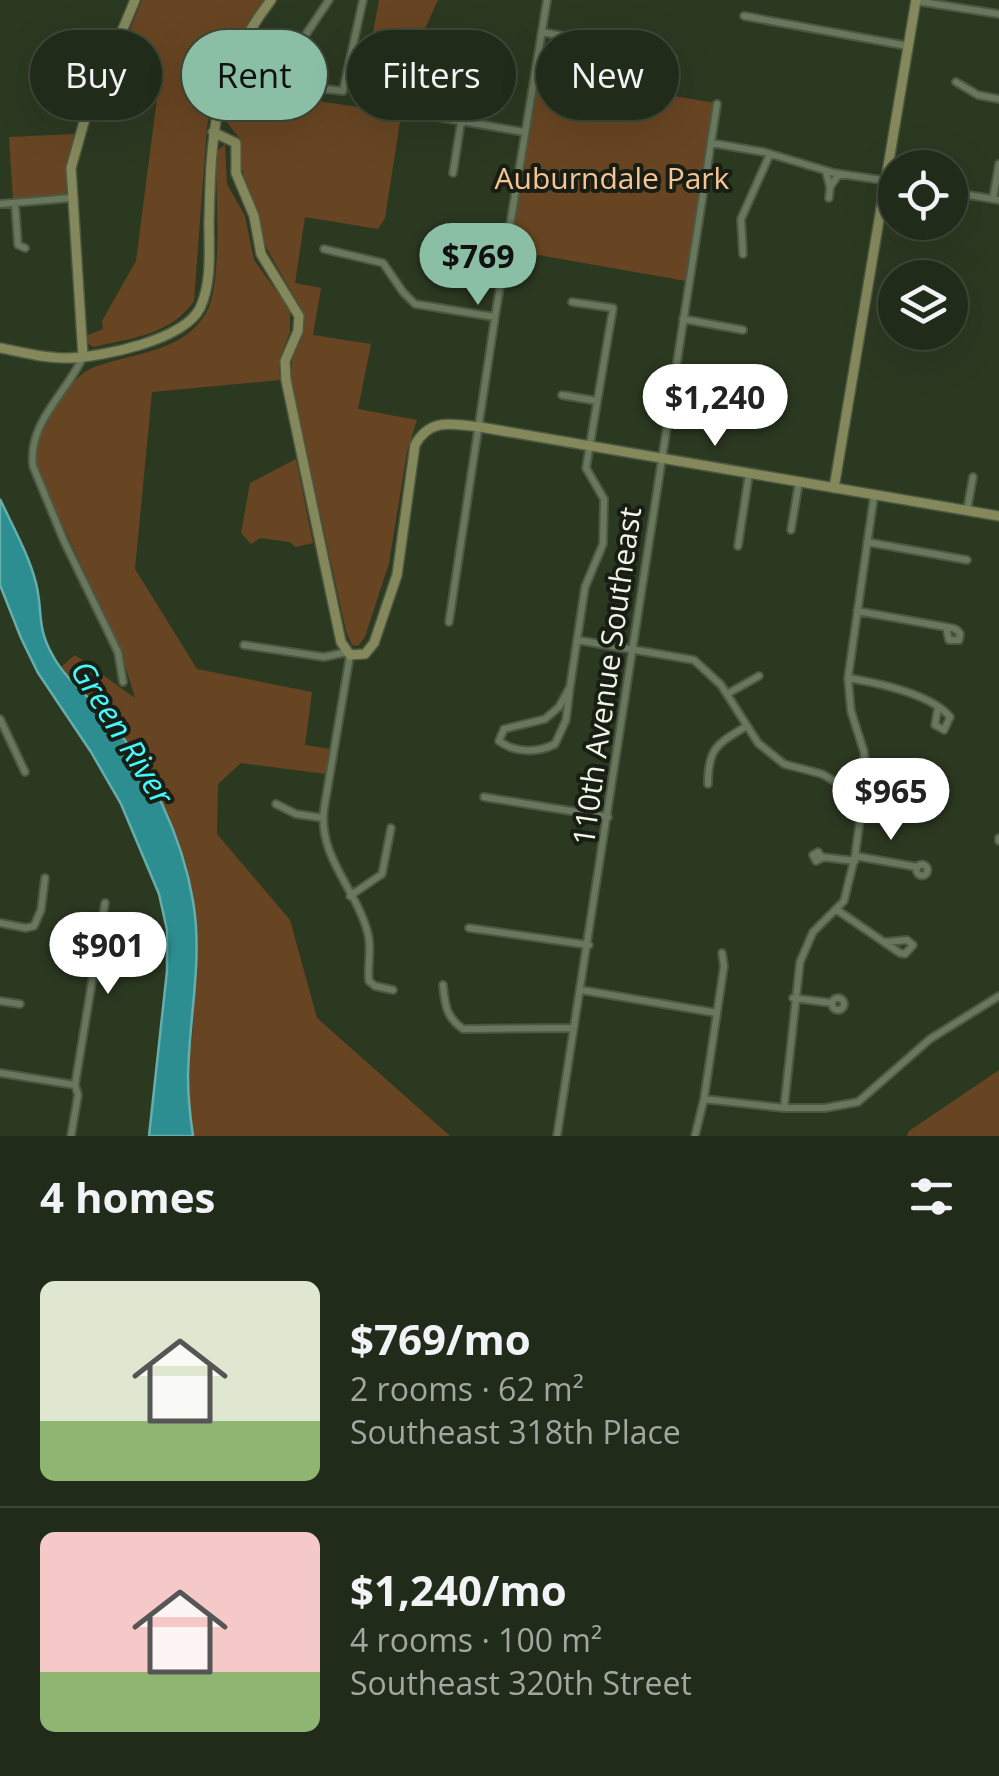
<!DOCTYPE html>
<meta charset="utf-8">
<style>
body{margin:0;font-family:"Open Sans",sans-serif;background:#2d3726;color:#f1f3f6;height:100vh;display:flex;flex-direction:column;font-size:38px;white-space:nowrap}
*{box-sizing:border-box;margin:0}
p{font-size:32px;color:#a2a7a2}
.icon{flex:none;width:55px;height:55px;fill:none;stroke:currentColor;stroke-width:2;stroke-linecap:round;stroke-linejoin:round}
.map{position:relative;height:1136px;overflow:hidden}
.panel{display:flex;flex-direction:column;background:#212b19;flex:1}
.panel>*{flex:none}
.hud{position:absolute;left:30px;top:30px;width:940px;height:90px;display:flex;gap:20px}
.controls{position:absolute;left:878px;top:150px;display:grid;gap:20px}
.controls a{display:grid;place-items:center;width:90px;height:90px;border-radius:50%;background:#212b19;box-shadow:0 10px 40px #0002,0 0 0 2px #3e4738;font-size:50px}
.price{position:absolute;translate:-50% -85px;padding:0 22px;border-radius:35px;background:#fff;color:#222;font-size:32px;line-height:65px;filter:drop-shadow(0 2px 5px #0008)}
.price::after{content:'';position:absolute;left:50%;top:60px;width:30px;height:22px;margin-left:-15px;background:inherit;clip-path:polygon(0 0,100% 0,50% 100%)}
.price.active{background:#8abfa5;color:#111}
ul{padding:0;list-style:none}
li{display:flex;align-items:center;gap:30px;height:250px;padding:0 40px}
li+li{border-top:2px solid #3e4738}
li span{display:grid;place-items:center;flex:none;width:280px;height:200px;border-radius:15px;color:#555}
li>.icon{margin-inline-start:auto}
span .icon{width:120px;height:120px;fill:#fffc;stroke-width:1}
li b{font-size:42px}
h2{display:flex;justify-content:space-between;align-items:center;height:120px;padding:0 40px;font-size:42px}
.pill{padding:0 35px;border-radius:45px;background:#212b19;box-shadow:0 10px 40px #0002,0 0 0 2px #3e4738;font-size:35px;line-height:90px}
.pill.active{background:#8abfa5;color:#111}
.map>svg:first-child{display:block}
.green{fill:#684522}
.water{fill:#2c8e91;stroke:#66adab;stroke-width:2.5}
.lines{fill:none;stroke-linecap:round;stroke-linejoin:round}
.street-casing{stroke:#4c5843;stroke-width:10}
.secondary-casing{stroke:#4c5843;stroke-width:12}
.street{stroke:#69775d;stroke-width:6}
.secondary{stroke:#84885b;stroke-width:9}
.labels{text-anchor:middle;dominant-baseline:central;stroke-width:8;stroke-linejoin:round;paint-order:stroke}
.park-label{font-size:30px;fill:#f6c495;stroke:#181e13}
.street-label{font-size:30px;fill:#edf6e7;stroke:#181e13}
.water-label{font-size:32px;font-style:italic;fill:#44f9ff;stroke:#181e13}
</style>
<div class="map">
<svg width="999" height="1136" viewBox="0 0 999 1136">
<rect width="100%" height="100%" fill="#2c3921"/>
<path class="green" d="M 142,0 L 267,0 L 235,45 L 213,98 L 207,127 L 194,301 C 171,335 131,338 94,347 L 87,343 L 86,336 L 103,329 L 102,321 L 136,261 L 160,75 L 120,53 Z
M 379,0 L 438,0 L 409,64 L 385,218 L 378,229 L 305,217 L 295,283 L 321,288 L 313,335 L 371,344 L 358,409 L 417,420 L 407,452 L 389,563 L 365,637 L 358,646 L 352,645 L 346,631 L 290,377 L 293,356 L 303,336 L 300,307 L 267,249 L 241,167 L 240,139 L 223,117 L 230,89 L 359,107 Z
M 540,73 L 715,103 L 686,281 L 510,250 Z
M 75,134 L 68,162 L 66,195 L 13,200 L 9,137 Z
M 225,144 L 227,184 L 245,216 L 254,260 L 290,310 L 290,332 L 279,360 L 280,380 L 152,392 L 135,569 L 197,669 L 312,692 L 305,745 L 330,749 L 326,774 L 241,763 L 218,784 L 217,834 L 290,920 L 317,1018 L 450,1136 L 164,1136 L 192,1041 L 196,960 L 193,904 L 105,713 L 61,667 L 75,655 L 135,698 L 119,645 L 40,477 C 36,465 34,453 37,440 C 43,420 73,375 92,368 C 132,352 182,354 206,313 C 223,284 216,197 216,161 L 217,151 Z
M 296,459 L 313,543 L 295,547 L 290,542 L 260,538 L 251,544 L 241,533 L 250,483 Z
M 999,1070 L 999,1136 L 907,1136 L 909,1131 Z"/>
<path class="water" d="M 0,499 C 13,527 28,553 36,583 C 43,610 36,627 53,656 C 66,680 90,697 108,718 C 150,769 182,836 193,901 C 203,959 189,1018 188,1076 C 188,1096 190,1116 193,1136 L 149,1136 L 167,971 L 167,930 L 159,894 L 121,804 L 91,752 L 38,673 L 21,638 L 0,585 Z"/>
<g class="lines">
<defs>
<path id="street" d="M 329,0 L 292,55 L 285,83 L 288,85 L 343,91 L 363,0
M 916,1 L 999,14
M 744,16 L 908,46
M 542,32 L 673,58
M 956,82 L 978,95 L 999,99
M 432,116 L 524,132
M 711,143 L 764,152 L 834,173 L 895,182
M 826,172 L 830,187 L 839,174
M 453,173 L 461,122
M 950,192 L 999,200
M 829,198 L 830,187
M 993,199 L 999,164
M 15,203 L 18,245 L 25,248
M 0,204 L 70,198
M 324,249 L 383,263 L 403,292 L 415,304 L 495,317
M 743,254 L 741,219 L 770,154
M 683,319 L 743,330
M 83,357 C 66,394 28,422 33,466 L 64,541 L 118,652 L 123,682
M 562,395 L 597,401
M 669,403 L 723,413
M 967,510 L 973,477
M 791,530 L 799,482
M 867,542 L 967,560
M 738,546 L 749,474
M 857,611 L 946,627 C 952,628 957,628 960,634 L 959,640 L 949,640 L 946,627
M 449,622 L 495,317 L 547,0
M 577,640 L 694,660 L 721,685 L 758,743 L 784,764 L 822,774 L 841,785 L 927,797
M 244,645 L 324,657 L 347,652
M 350,655 L 324,809 C 318,858 357,889 368,934 C 372,950 367,966 369,981 L 375,986 L 393,990
M 848,678 C 878,683 931,694 950,717 L 944,730 L 935,725 L 938,708
M 570,687 L 566,720 L 555,744 C 538,753 515,753 499,741 L 504,729 L 545,719 L 559,707 L 570,687 L 585,587 L 603,544 L 604,499 L 586,468 L 613,308 L 572,302
M 727,694 L 759,676
M 0,719 L 25,772
M 708,784 C 708,748 717,744 745,727
M927.5 798a5.5 5.5 0 1 1 11 0a5.5 5.5 0 1 1-11 0Z
M 484,797 L 608,817
M 276,804 L 296,814 L 323,818
M 999,838 L 999,841
M 818,852 L 822,858 L 816,861 L 813,855 Z
M 855,856 L 917,867
M 822,857 L 855,861
M916.5 870a5.5 5.5 0 1 1 11 0a5.5 5.5 0 1 1-11 0Z
M 350,896 L 382,874 L 391,828
M 837,910 L 900,953 L 905,954 L 913,945 L 907,940 L 886,942
M 0,923 L 26,928 L 34,926 L 41,910 L 45,878
M 469,928 L 589,945
M 443,985 C 445,1005 446,1017 463,1029 L 574,1028
M 581,990 L 717,1013
M 793,998 L 832,1003
M832 1004a6 6 0 1 1 12 0a6 6 0 1 1-12 0Z
M 0,1001 L 20,1004
M 0,1073 L 75,1085
M 704,1099 L 784,1108 L 825,1108 L 858,1102 L 930,1039 L 999,996
M 784,1108 L 800,962 L 813,932 L 844,901 L 855,856 L 866,776 L 864,752 L 851,711 L 848,678 L 874,496
M 71,1136 L 78,1095 L 75,1085 L 105,903
M 557,1136 L 717,104
M 695,1136 L 704,1099 L 724,966 L 722,953"/>
<path id="secondary" d="M 213,132 L 236,143 L 236,173 L 254,216 L 261,254 L 299,316 L 298,331 L 285,361 L 286,380 L 341,642 L 350,655 L 365,654 L 374,643 L 397,575 L 415,445 C 430,417 453,424 480,427 L 999,516
M 0,348 C 22,352 46,359 68,358 C 103,357 184,340 200,308 C 212,283 209,250 209,224 C 211,132 213,76 271,0
M 83,356 L 71,168 L 84,122 L 135,0
M 834,488 L 916,0"/>
</defs>
<use href="#street" class="street-casing"/>
<use href="#secondary" class="secondary-casing"/>
<use href="#street" class="street"/>
<use href="#secondary" class="secondary"/>
</g>
<g class="labels">
<g class="park-label">
<text x="612" y="177">Auburndale Park</text>
</g>
<g class="street-label">
<text transform="translate(606 676) rotate(-82)">110th Avenue Southeast</text>
</g>
<g class="water-label">
<text transform="translate(123 732) rotate(58)">Green River</text>
</g>
</g>
</svg>
<div class="controls">
<a><svg class="icon" aria-label="locate" viewBox="0 0 24 24"><circle cx="12" cy="12" r="6"/><path d="M12 2v4M12 18v4M2 12h4M18 12h4"/></svg></a>
<a><svg class="icon" aria-label="layers" viewBox="0 0 24 24"><path d="M12 4l9 5-9 5-9-5zM3 14l9 5 9-5"/></svg></a>
</div>
<b class="price active" style="left:478px;top:308px">$769</b>
<b class="price" style="left:715px;top:449px">$1,240</b>
<b class="price" style="left:891px;top:843px">$965</b>
<b class="price" style="left:108px;top:997px">$901</b>
<div class="hud">
<a class="pill">Buy</a>
<a class="pill active">Rent</a>
<a class="pill">Filters</a>
<a class="pill">New</a>
</div>
</div>
<section class="panel">
<h2>4 homes<svg class="icon" aria-label="filters" viewBox="0 0 24 24"><path d="M4 7h16M4 17h16"/><circle cx="9" cy="7" r="2"/><circle cx="15" cy="17" r="2"/></svg></h2>
<ul>
<li><span style="background:linear-gradient(#dfe7d0 70%,#8fb573 0)"><svg class="icon" aria-label="home" viewBox="0 0 24 24"><path d="M3 11l9-7 9 7M6 9v11h12V9"/></svg></span><div><b>$769/mo</b><p>2 rooms · 62 m²</p><p>Southeast 318th Place</p></div></li>
<li><span style="background:linear-gradient(#f6c9c9 70%,#8fb573 0)"><svg class="icon" aria-label="home" viewBox="0 0 24 24"><path d="M3 11l9-7 9 7M6 9v11h12V9"/></svg></span><div><b>$1,240/mo</b><p>4 rooms · 100 m²</p><p>Southeast 320th Street</p></div></li>
</ul>
</section>
